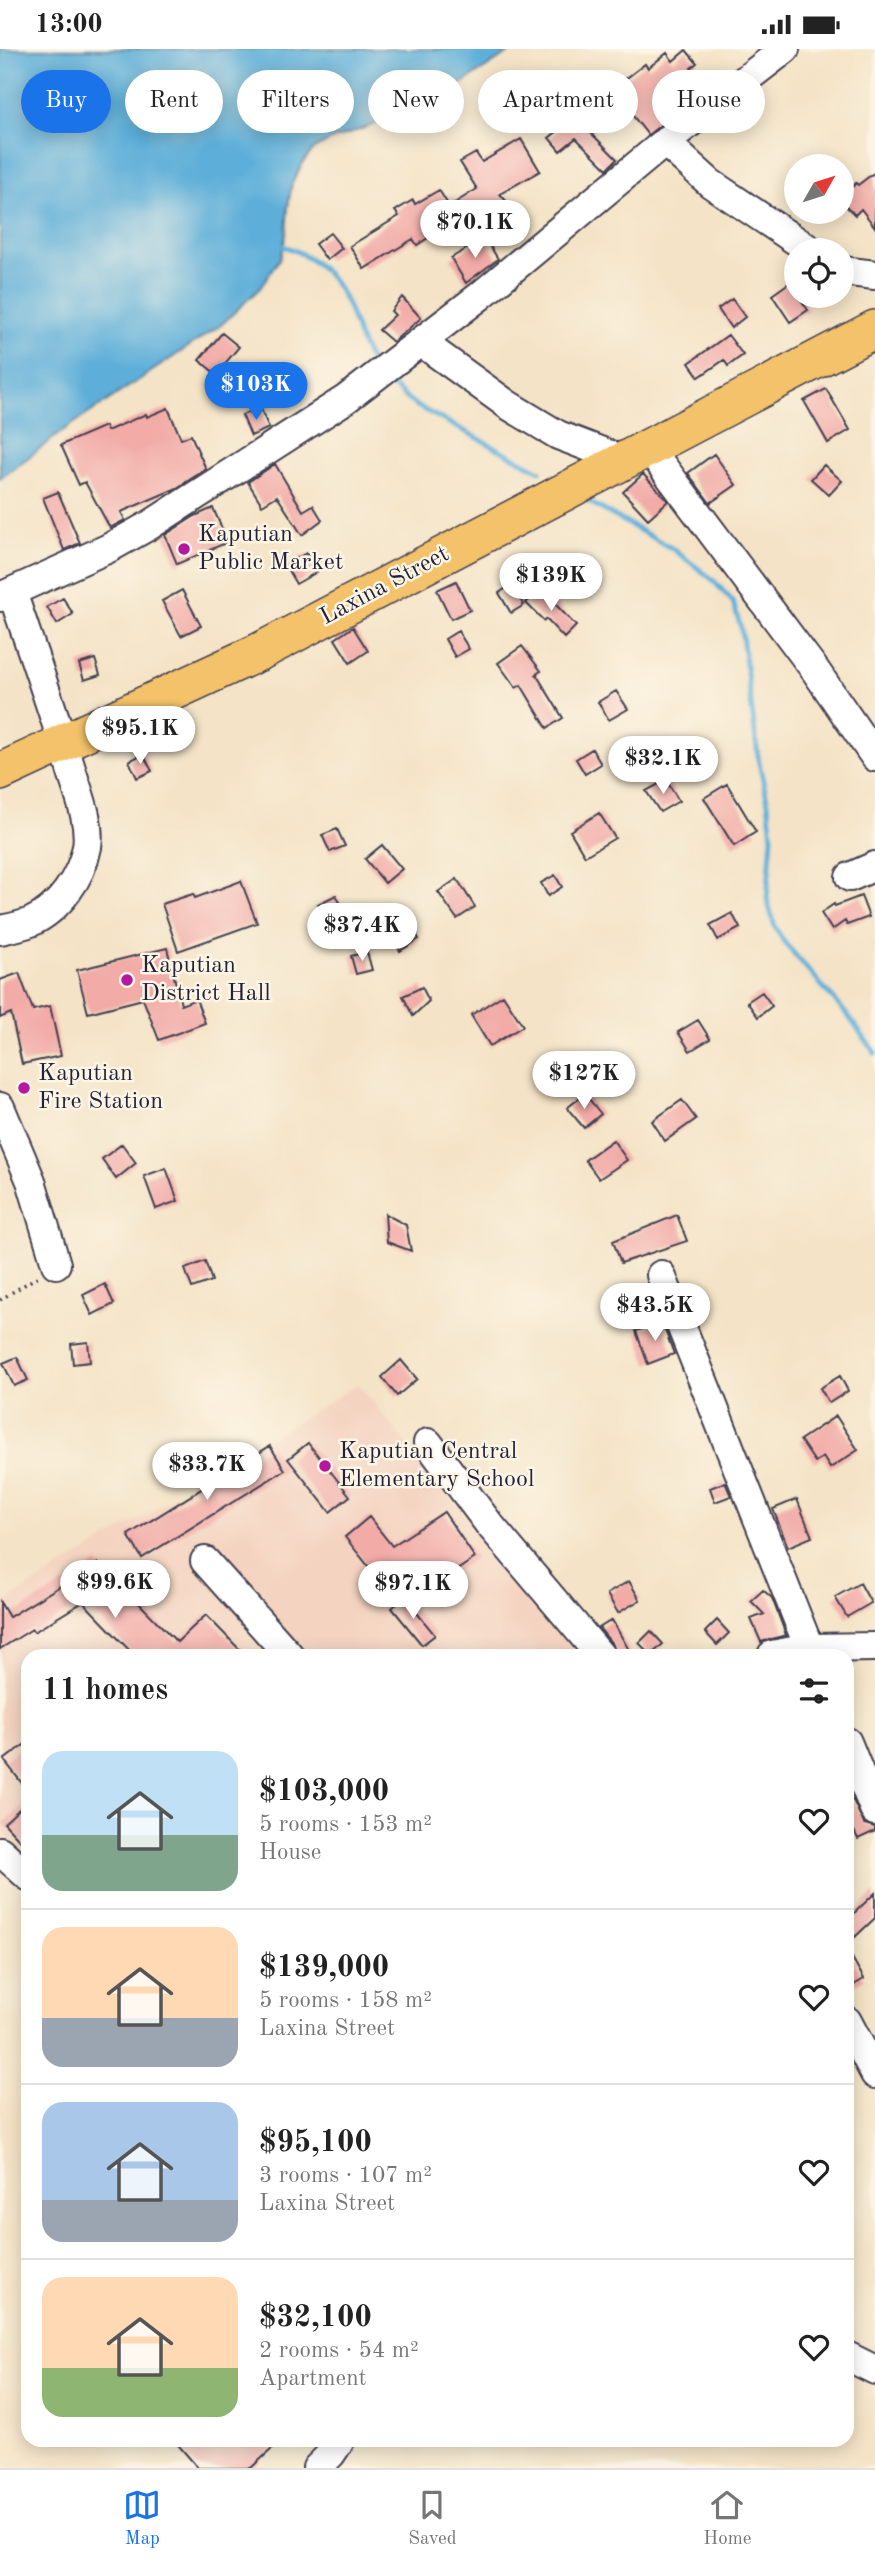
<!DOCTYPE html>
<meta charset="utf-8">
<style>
body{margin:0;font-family:"Old Standard TT",serif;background:#f6f6f6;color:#222;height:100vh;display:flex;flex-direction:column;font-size:26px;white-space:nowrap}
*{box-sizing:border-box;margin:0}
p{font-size:23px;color:#767676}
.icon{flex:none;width:38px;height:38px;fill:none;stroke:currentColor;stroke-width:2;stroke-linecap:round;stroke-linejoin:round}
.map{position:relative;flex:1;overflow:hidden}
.details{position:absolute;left:21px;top:1600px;width:833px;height:798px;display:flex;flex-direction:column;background:#fff;border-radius:21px;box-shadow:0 4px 18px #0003}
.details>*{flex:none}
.guide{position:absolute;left:21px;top:21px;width:833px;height:63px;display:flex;gap:14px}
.needle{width:46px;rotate:51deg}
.buttons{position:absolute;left:784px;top:105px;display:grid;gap:14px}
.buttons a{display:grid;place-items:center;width:70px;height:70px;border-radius:50%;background:#fff;box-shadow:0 4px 18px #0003;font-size:35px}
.price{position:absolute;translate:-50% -60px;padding:0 16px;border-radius:24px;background:#fff;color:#222;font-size:23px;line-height:46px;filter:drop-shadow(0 2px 4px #0008)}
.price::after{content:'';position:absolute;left:50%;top:42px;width:21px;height:16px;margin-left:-10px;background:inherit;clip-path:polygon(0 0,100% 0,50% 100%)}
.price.active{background:#1a73e8;color:#fff}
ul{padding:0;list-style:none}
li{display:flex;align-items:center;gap:21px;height:175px;padding:0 21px}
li+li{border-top:2px solid #e0e0e0}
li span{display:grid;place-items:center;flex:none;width:196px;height:140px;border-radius:21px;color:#555}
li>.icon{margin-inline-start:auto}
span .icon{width:84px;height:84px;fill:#fffc;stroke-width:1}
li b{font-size:30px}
h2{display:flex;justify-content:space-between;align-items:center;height:84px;padding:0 21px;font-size:30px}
.chip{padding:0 24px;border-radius:32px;background:#fff;box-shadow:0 4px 18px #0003;font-size:24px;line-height:63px}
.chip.active{background:#1a73e8;color:#fff}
.status{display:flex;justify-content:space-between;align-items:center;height:49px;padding:0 35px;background:#fff;direction:ltr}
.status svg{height:19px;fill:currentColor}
.dock{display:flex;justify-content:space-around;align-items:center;height:98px;border-top:2px solid #e0e0e0;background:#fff;font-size:19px;color:#767676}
.dock a{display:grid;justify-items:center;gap:4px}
.dock .active{color:#1a73e8}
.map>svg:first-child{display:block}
.built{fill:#f4d3c0}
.water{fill:#5dafd9;stroke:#40688a;stroke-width:2}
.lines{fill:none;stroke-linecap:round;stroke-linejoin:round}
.stream{stroke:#5dafd9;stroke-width:5}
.building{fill:#f2aba7}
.minor-casing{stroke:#423f50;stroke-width:32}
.major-casing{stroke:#423f50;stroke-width:40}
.path{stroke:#423f50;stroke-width:3.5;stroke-dasharray:2 5;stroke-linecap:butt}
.minor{stroke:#fff;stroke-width:28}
.major{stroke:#f3c26a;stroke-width:37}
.poi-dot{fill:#b5179e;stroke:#fcf5e5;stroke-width:2.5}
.labels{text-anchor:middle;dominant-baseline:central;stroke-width:5;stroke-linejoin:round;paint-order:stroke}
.poi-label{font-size:24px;fill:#22223b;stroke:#fcf5e5;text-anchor:start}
.street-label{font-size:24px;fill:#22223b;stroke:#fcf5e5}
</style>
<div class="status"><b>13:00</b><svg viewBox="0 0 49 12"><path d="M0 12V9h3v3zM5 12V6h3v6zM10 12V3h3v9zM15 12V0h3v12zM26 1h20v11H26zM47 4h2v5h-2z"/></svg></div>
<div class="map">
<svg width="875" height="2419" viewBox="0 0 875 2419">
<rect width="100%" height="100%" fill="#fcf5e5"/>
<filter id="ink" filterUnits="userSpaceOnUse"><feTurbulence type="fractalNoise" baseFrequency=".0143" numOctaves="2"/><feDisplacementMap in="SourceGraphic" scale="14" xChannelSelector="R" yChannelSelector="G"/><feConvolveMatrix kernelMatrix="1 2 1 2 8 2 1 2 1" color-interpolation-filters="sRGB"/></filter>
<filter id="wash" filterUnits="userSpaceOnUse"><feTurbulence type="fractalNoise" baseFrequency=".00686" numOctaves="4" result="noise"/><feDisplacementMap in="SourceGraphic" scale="28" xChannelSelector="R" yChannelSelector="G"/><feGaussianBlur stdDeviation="1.57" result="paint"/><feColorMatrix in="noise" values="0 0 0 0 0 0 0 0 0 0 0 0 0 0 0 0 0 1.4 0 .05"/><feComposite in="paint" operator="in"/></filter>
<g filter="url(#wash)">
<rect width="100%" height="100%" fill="#f4e3c6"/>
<path class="built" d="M 358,1335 L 579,1606 L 28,1606 L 28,1811 L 0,1780 L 0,1556 Z"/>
<path class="water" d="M 0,0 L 515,0 L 450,42 L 413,61 L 329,92 L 314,100 L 304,112 L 292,134 L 288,158 L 286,186 L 280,209 L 260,239 L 221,276 L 67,379 L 0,430 Z"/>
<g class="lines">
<path class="stream" d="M 283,197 C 310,205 333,226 345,251 C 354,271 358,293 371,312
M 391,336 L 415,356 L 540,422
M 584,450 L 673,500 L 712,530 L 733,553 L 741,579 L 759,714 L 768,754 L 772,788 L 767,850 L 775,878 L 784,893 L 849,968 L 875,1004"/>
</g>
<g id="blocks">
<path class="building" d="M 686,1 L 697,14 L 691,19 L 707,35 L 687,55 L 648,86 L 625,57 L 591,84 L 617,110 L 607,120 L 576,89 L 560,102 L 549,89 L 570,72 L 561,61 L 576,49 L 585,61 L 645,15 L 648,19 L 667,4 L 673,12 Z
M 521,90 L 540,122 L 500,145 L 507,153 L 470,183 L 453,155 L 477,140 L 460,113 L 476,104 L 482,113 Z
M 875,123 L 875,178 L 861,160 L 855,166 L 842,153 L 842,149 L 856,134 L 858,136 Z
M 439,141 L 455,167 L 432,182 L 434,185 L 417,196 L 413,190 L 364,220 L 350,197 L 399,167 L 395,162 L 413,151 L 415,155 Z
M 330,184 L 342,199 L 327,211 L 315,195 Z
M 485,189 L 498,210 L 466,234 L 451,209 Z
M 789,234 L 808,261 L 790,273 L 772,246 Z
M 402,248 L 421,269 L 393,293 L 379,281 L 395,266 L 391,262 Z
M 732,250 L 745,268 L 731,279 L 718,260 Z
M 222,284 L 239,298 L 216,325 L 199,311 Z
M 728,286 L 743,306 L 728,317 L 724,311 L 699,328 L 689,314 Z
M 826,340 L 850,381 L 828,394 L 804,352 Z
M 260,358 L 269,379 L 251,387 L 242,366 Z
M 168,359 L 181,390 L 191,386 L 206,420 L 177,439 L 121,463 L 125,471 L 110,479 L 85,433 L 79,436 L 61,396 L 105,377 L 107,382 L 146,365 L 147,368 Z
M 714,405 L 736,436 L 710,454 L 688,424 Z
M 275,415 L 303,462 L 313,456 L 322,471 L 302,486 L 277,447 L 262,456 L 248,433 Z
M 824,416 L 842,432 L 829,446 L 811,430 Z
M 643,425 L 668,452 L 648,470 L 623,443 Z
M 58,443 L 80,494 L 64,501 L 43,449 Z
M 213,459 L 228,493 L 177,515 L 165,486 L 195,467 Z
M 306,504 L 317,523 L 296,535 L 285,516 Z
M 456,532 L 470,561 L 451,570 L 437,541 Z
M 511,536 L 524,556 L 511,564 L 499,544 Z
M 540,539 L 576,577 L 564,589 L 546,570 L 544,572 L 526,554 Z
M 182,541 L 201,577 L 181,587 L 162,552 Z
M 63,549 L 73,565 L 57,575 L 47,558 Z
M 353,578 L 368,602 L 350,614 L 335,590 Z
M 458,582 L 469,600 L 455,608 L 445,590 Z
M 522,597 L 541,622 L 536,625 L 563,669 L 547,679 L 521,636 L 516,639 L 498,614 Z
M 95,610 L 100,626 L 84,631 L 79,615 Z
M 616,642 L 628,660 L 609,671 L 598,653 Z
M 623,698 L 633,713 L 620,721 L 610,705 Z
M 592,700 L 601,715 L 585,725 L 576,710 Z
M 143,705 L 152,722 L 137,729 L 129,712 Z
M 666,731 L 679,752 L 660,763 L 646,742 Z
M 727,735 L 756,783 L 734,797 L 704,749 Z
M 599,764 L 615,789 L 585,807 L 570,782 Z
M 337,780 L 345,797 L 330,803 L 322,786 Z
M 382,796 L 402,820 L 385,834 L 365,810 Z
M 555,826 L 562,838 L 548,847 L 541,834 Z
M 457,830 L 475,858 L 457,870 L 438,843 Z
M 241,832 L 257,874 L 178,902 L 162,855 L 193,845 L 195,849 Z
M 336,846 L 346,865 L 328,874 L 318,855 Z
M 861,847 L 869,868 L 847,876 L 845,872 L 832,881 L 821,864 L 834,855 L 835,857 Z
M 403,863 L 419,890 L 400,902 L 384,874 Z
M 732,864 L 740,879 L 718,891 L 710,876 Z
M 167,899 L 181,956 L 196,950 L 205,974 L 159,991 L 143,950 L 88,964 L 77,921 Z
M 367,903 L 372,921 L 356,925 L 351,907 Z
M 19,924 L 33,961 L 50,957 L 61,1007 L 22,1015 L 11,964 L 0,969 L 0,931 Z
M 422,938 L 429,952 L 413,967 L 403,947 Z
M 762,943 L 772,957 L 758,968 L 747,953 Z
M 503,946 L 523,977 L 490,997 L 471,966 Z
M 698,971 L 710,990 L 690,1002 L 678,983 Z
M 585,1045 L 601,1065 L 584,1079 L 567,1059 Z
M 682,1051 L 696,1070 L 665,1092 L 652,1072 Z
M 613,1091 L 627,1111 L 599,1130 L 585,1111 Z
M 122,1095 L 136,1114 L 116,1130 L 102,1110 Z
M 166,1119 L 178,1152 L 156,1160 L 144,1127 Z
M 385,1165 L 406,1176 L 411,1202 L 387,1193 Z
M 677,1166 L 687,1192 L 621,1214 L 613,1192 Z
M 205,1212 L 212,1232 L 192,1239 L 185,1220 Z
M 105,1235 L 114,1255 L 92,1266 L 83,1246 Z
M 662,1273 L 674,1305 L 648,1315 L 636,1282 Z
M 88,1293 L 90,1313 L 73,1315 L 71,1295 Z
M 17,1308 L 28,1331 L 14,1337 L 3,1314 Z
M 401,1311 L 417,1330 L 397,1347 L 382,1328 Z
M 840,1327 L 848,1342 L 829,1354 L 820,1339 Z
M 836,1367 L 858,1401 L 830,1419 L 823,1408 L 815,1413 L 800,1391 Z
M 308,1394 L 350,1447 L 330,1463 L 288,1410 Z
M 270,1397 L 285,1421 L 142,1509 L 128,1486 Z
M 725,1433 L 731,1447 L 715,1453 L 710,1439 Z
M 797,1450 L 812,1488 L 788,1498 L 773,1460 Z
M 444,1463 L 475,1509 L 415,1549 L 393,1516 L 377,1528 L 345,1488 L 369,1468 L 392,1497 Z
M 98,1514 L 121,1551 L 129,1544 L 177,1593 L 206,1566 L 245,1606 L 134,1606 L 83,1553 L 34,1583 L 32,1580 L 0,1600 L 0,1553 L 9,1568 Z
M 629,1532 L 640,1551 L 618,1564 L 607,1545 Z
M 860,1534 L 871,1554 L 847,1568 L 835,1548 Z
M 763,1541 L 772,1549 L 786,1586 L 761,1593 L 751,1570 L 764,1565 L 751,1552 Z
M 404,1548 L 435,1586 L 422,1596 L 392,1559 Z
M 612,1571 L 629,1601 L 619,1606 L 616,1606 L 613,1596 L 599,1579 Z
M 717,1571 L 729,1584 L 717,1596 L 705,1583 Z
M 651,1582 L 663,1595 L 651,1606 L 639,1594 Z
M 28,1693 L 28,1742 L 4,1711 Z
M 853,1751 L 864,1775 L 875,1778 L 875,1782 L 858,1790 L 851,1775 L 847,1777 L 847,1753 Z
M 28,1752 L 28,1800 L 4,1774 Z
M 875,1844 L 875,1869 L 855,1888 L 847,1879 L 847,1871 Z
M 847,1900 L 864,1930 L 847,1940 Z
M 173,2390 L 283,2390 L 251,2419 L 198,2419 Z"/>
</g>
</g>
<g filter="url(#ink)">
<use href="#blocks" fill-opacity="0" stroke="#423f50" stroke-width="2"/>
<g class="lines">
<defs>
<path id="minor" d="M 665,93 L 710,134 L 810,201
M 842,222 L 875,226
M 421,293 L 508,356 L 558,386 L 623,411
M 648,398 L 815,621 L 875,708
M 0,548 L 109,499 L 150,476 L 346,350 L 480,247 L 665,93 L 785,0
M 850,828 L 875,817
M 0,881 C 10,879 21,877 31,873 C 59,860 81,829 87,798 C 91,773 78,744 71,720 C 53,661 32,602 12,543
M 0,1058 L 31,1132 L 56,1215
M 661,1226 L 812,1606
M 428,1394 L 489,1475 L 600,1606
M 205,1512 L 289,1606
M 772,1606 L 809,1599 L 875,1598
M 847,1693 L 875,1762
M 0,1802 L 28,1827
M 847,1972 L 875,2025
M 847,2307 L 875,2321
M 317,2419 L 331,2405 L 341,2390"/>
<path id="major" d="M 0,723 L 259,603 L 875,280"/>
</defs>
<use href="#minor" class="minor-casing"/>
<use href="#major" class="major-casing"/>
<path class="path" d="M 0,1251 L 40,1226"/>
<use href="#minor" class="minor"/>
<use href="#major" class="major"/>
</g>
</g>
<g class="poi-dot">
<circle cx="184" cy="500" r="7"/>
<circle cx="127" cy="931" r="7"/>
<circle cx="24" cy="1039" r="7"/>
<circle cx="325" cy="1417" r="7"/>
</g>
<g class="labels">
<g class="poi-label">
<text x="198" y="486">Kaputian<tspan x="198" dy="28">Public Market</tspan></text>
<text x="141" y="917">Kaputian<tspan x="141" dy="28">District Hall</tspan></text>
<text x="38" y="1025">Kaputian<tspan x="38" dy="28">Fire Station</tspan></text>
<text x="339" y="1403">Kaputian Central<tspan x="339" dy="28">Elementary School</tspan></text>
</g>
<g class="street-label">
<text transform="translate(385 537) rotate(-28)">Laxina Street</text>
</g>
</g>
</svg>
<div class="buttons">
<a><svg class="needle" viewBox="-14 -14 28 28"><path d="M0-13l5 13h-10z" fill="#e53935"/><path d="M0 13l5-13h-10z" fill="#767676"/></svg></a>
<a><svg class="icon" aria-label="locate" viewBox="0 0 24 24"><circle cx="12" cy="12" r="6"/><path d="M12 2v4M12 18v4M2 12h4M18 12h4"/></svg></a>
</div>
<b class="price" style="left:475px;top:211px">$70.1K</b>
<b class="price active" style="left:256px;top:373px">$103K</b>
<b class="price" style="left:551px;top:564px">$139K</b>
<b class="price" style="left:140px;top:717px">$95.1K</b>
<b class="price" style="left:663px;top:747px">$32.1K</b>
<b class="price" style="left:362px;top:914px">$37.4K</b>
<b class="price" style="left:584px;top:1062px">$127K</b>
<b class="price" style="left:655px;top:1294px">$43.5K</b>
<b class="price" style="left:207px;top:1453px">$33.7K</b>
<b class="price" style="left:115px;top:1571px">$99.6K</b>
<b class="price" style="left:413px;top:1572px">$97.1K</b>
<div class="guide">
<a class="chip active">Buy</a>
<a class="chip">Rent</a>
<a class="chip">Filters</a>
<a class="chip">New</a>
<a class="chip">Apartment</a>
<a class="chip">House</a>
</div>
<section class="details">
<h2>11 homes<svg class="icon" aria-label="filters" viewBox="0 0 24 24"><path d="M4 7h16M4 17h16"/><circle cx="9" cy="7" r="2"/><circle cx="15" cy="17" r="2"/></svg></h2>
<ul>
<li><span style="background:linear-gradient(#bfe0f5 60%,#7fa58c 0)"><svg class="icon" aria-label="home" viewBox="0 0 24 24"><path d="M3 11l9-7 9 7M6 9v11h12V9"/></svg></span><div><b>$103,000</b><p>5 rooms · 153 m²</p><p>House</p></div><svg class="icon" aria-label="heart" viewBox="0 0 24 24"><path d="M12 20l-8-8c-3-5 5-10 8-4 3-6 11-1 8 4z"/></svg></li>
<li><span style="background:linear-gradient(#ffd9b3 65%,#9aa5b1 0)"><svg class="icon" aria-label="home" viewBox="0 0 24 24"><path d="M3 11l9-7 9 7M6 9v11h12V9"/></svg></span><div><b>$139,000</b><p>5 rooms · 158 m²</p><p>Laxina Street</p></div><svg class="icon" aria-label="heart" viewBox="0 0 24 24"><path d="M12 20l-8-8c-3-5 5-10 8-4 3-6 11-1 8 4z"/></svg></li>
<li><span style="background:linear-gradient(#a9c7e8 70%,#9aa5b1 0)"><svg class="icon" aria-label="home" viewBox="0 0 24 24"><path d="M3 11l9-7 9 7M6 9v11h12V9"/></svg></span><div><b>$95,100</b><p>3 rooms · 107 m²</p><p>Laxina Street</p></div><svg class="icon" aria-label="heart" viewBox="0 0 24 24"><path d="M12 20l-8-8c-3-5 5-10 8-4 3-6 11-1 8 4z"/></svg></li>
<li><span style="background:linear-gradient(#ffd9b3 65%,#8fb573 0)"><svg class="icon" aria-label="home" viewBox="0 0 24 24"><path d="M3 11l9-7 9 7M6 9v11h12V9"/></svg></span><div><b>$32,100</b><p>2 rooms · 54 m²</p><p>Apartment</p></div><svg class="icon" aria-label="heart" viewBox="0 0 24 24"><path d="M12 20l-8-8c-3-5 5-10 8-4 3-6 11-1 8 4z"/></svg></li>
</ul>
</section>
</div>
<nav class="dock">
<a class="active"><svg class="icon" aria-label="map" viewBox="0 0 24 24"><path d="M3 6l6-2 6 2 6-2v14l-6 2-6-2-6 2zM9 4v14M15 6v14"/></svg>Map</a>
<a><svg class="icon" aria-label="saved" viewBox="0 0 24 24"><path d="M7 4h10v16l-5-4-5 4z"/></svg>Saved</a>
<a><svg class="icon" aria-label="home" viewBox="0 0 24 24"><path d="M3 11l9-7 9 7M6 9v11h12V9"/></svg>Home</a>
</nav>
